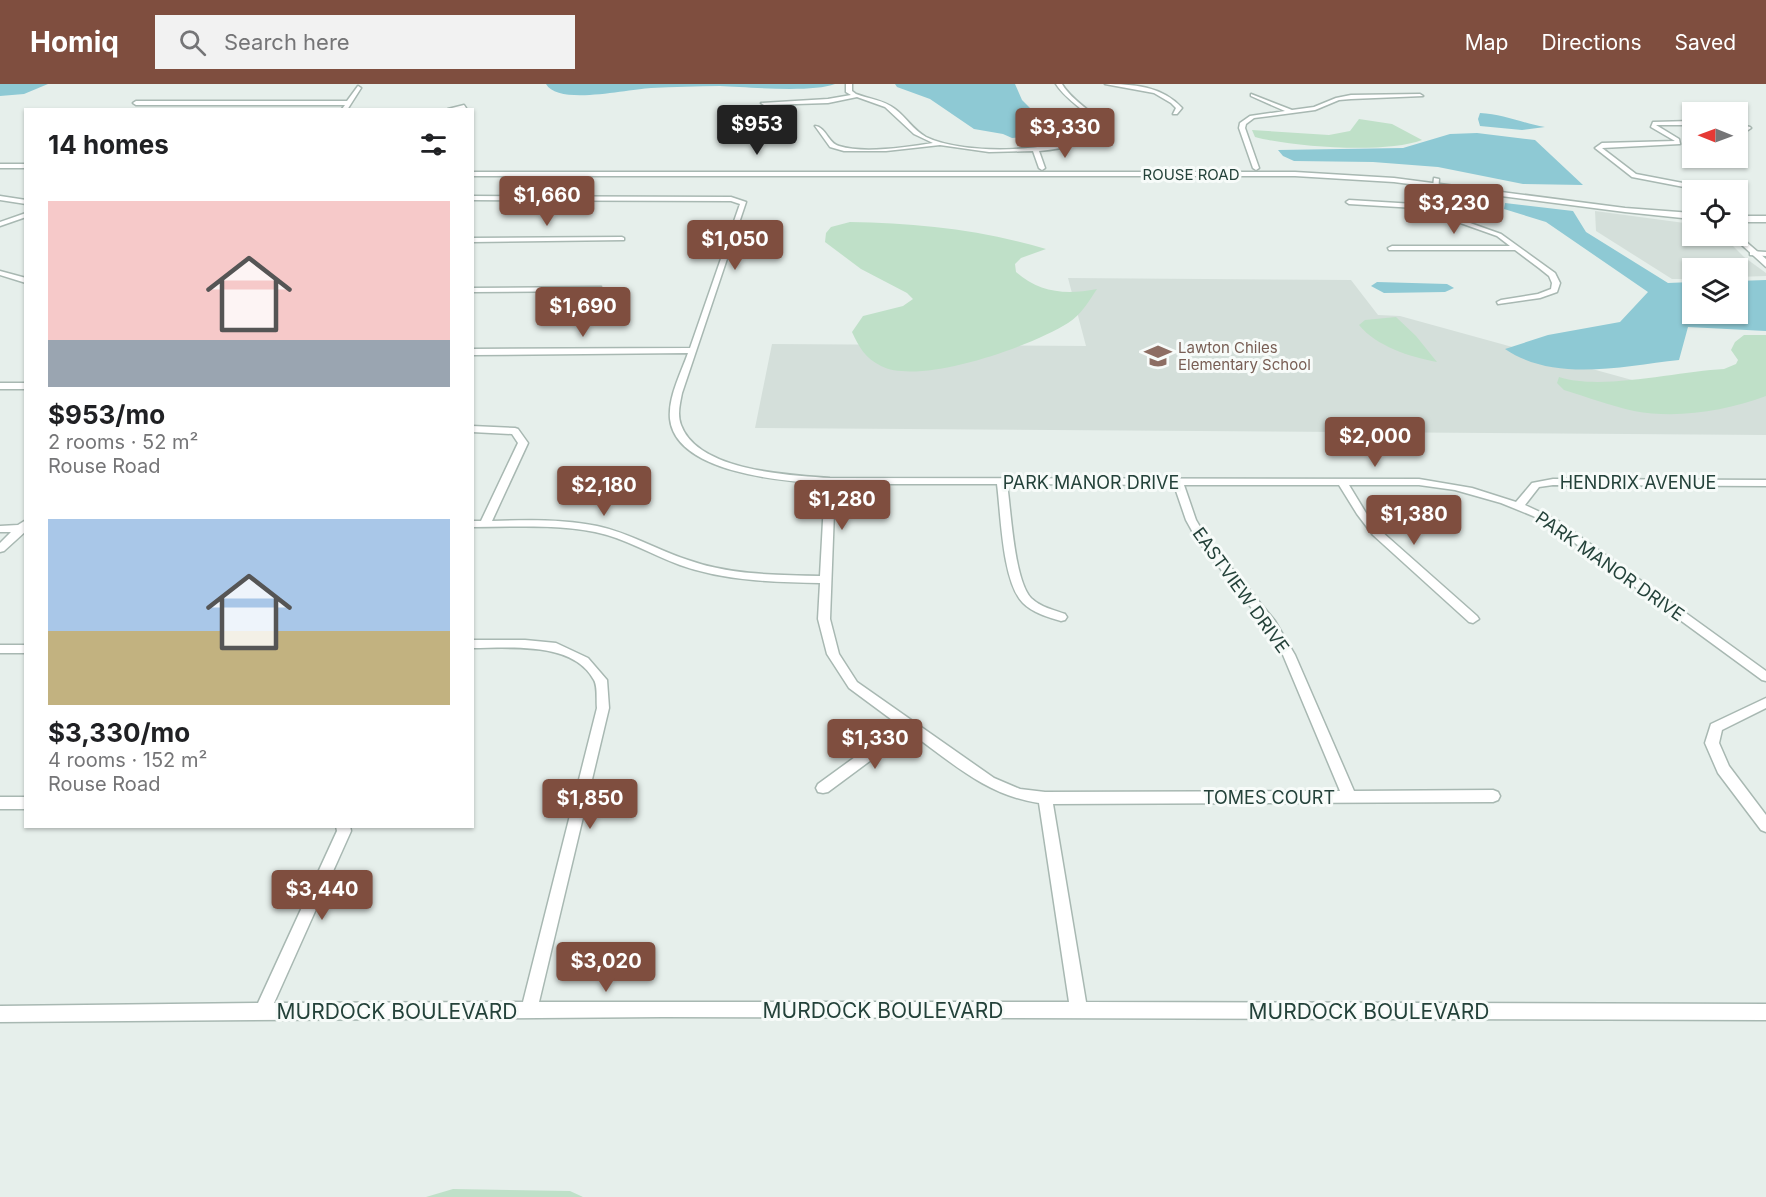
<!DOCTYPE html>
<meta charset="utf-8">
<style>
body{margin:0;font-family:Inter,sans-serif;background:#f2f2f2;color:#202124;height:100vh;display:flex;flex-direction:column;font-size:22px;white-space:nowrap}
*{box-sizing:border-box;margin:0}
p{font-size:20px;color:#757577}
.icon{flex:none;width:33px;height:33px;fill:none;stroke:currentColor;stroke-width:2;stroke-linecap:round;stroke-linejoin:round}
.map{position:relative;flex:1;overflow:hidden}
.sheet{position:absolute;left:24px;top:24px;width:450px;height:720px;display:flex;flex-direction:column;background:#fff;border-radius:0px;box-shadow:0 2px 4px #0004}
.sheet>*{flex:none}
.needle{width:39px;rotate:271deg}
.fabs{position:absolute;left:1682px;top:18px;display:grid;gap:12px}
.fabs a{display:grid;place-items:center;width:66px;height:66px;border-radius:0px;background:#fff;box-shadow:0 2px 4px #0004;font-size:30px}
.price{position:absolute;translate:-50% -51px;padding:0 14px;border-radius:6px;background:#7f4e3f;color:#fff;font-size:20px;line-height:39px;filter:drop-shadow(0 2px 3px #0008)}
.price::after{content:'';position:absolute;left:50%;top:36px;width:18px;height:14px;margin-left:-9px;background:inherit;clip-path:polygon(0 0,100% 0,50% 100%)}
.price.active{background:#222;color:#fff}
ul{padding:0;list-style:none}
li{display:grid;align-content:center;gap:12px;height:318px;padding:0 24px}
li span{display:grid;place-items:center;height:186px;border-radius:0px;color:#555}
li>.icon{margin-inline-start:auto}
span .icon{width:108px;height:108px;fill:#fffc;stroke-width:1}
li b{font-size:26px}
h2{display:flex;justify-content:space-between;align-items:center;height:72px;padding:0 24px;font-size:26px}
header{display:flex;align-items:center;gap:36px;box-sizing:border-box;height:84px;padding:0 30px;background:#7f4e3f;color:#fff}
header strong{font-size:28px}
nav{display:flex;gap:33px;margin-inline-start:auto;font-size:21px}
.search{width:420px;height:54px;background:#f2f2f2;display:flex;align-items:center;gap:15px;box-sizing:border-box;padding:0 21px;border-radius:0px;color:#757577;font-size:22px}
.map>svg:first-child{display:block}
.built{fill:#d4dfda}
.green{fill:#bfe0c8}
.water{fill:#8ec9d4}
.lines{fill:none;stroke-linecap:round;stroke-linejoin:round}
.minor-casing{stroke:#a8b8b2;stroke-width:3}
.tertiary-casing{stroke:#a8b8b2;stroke-width:3}
.minor{fill:#fff;fill-rule:evenodd}
.tertiary{fill:#fff;fill-rule:evenodd}
.labels{text-anchor:middle;dominant-baseline:central;stroke-width:6;stroke-linejoin:round;paint-order:stroke}
.far-street-label{font-size:15px;fill:#24423a;stroke:#f7fbf9}
.far-education-label{font-size:15px;fill:#785e54;stroke:#f7fbf9;text-anchor:start}
.street-label{font-size:18px;fill:#24423a;stroke:#f7fbf9}
.near-street-label{font-size:21px;fill:#24423a;stroke:#f7fbf9}
</style>
<header>
<strong>Homiq</strong>
<div class="search"><svg class="icon" aria-label="search" viewBox="0 0 24 24"><circle cx="10" cy="10" r="6"/><path d="M15 15l6 6"/></svg>Search here</div>
<nav><a>Map</a><a>Directions</a><a>Saved</a></nav>
</header>
<div class="map">
<svg width="1766" height="1113" viewBox="0 0 1766 1113">
<rect width="100%" height="100%" fill="#e6efeb"/>
<path class="built" d="M 1595,127 L 1692,140 L 1692,152 L 1723,152 L 1744,173 L 1766,189 L 1766,192 L 1737,193 L 1737,184 L 1692,184 L 1692,195 L 1672,195 L 1596,147 Z
M 1068,194 L 1351,196 L 1378,231 L 1400,232 L 1643,299 L 1766,283 L 1766,351 L 755,344 L 772,260 L 1086,262 Z"/>
<path class="green" d="M 1359,35 L 1392,40 L 1422,56 C 1386,70 1292,63 1255,53 L 1252,46 L 1329,51 L 1350,47 Z
M 850,138 C 916,139 983,146 1046,165 L 1021,174 L 1015,180 L 1016,188 C 1040,209 1066,211 1097,205 C 1089,217 1081,231 1068,239 C 1032,262 920,302 881,282 C 865,274 859,263 852,248 L 863,232 L 903,222 L 913,215 L 907,209 L 861,185 L 825,158 L 826,149 L 831,143 Z
M 1396,233 L 1416,252 L 1437,278 C 1410,273 1376,262 1359,241 L 1365,236 Z
M 1744,251 L 1766,251 L 1766,312 C 1725,327 1678,335 1634,327 C 1611,322 1587,313 1564,306 L 1557,299 L 1559,293 C 1602,307 1678,287 1724,285 L 1736,280 L 1738,276 L 1731,266 L 1735,258 Z
M 453,1105 L 570,1107 L 583,1113 L 426,1113 Z"/>
<path class="water" d="M 0,0 L 48,0 L 24,10 L 0,12 Z
M 546,0 L 835,0 C 812,9 747,3 720,2 C 697,2 674,3 651,4 C 628,5 558,22 546,0 Z
M 895,0 L 1015,0 L 1022,16 L 1043,37 L 1041,46 L 1022,53 L 1012,54 L 1003,50 L 974,45 L 930,15 L 897,3 Z
M 1480,29 C 1503,30 1522,39 1545,43 L 1522,46 L 1480,42 L 1478,35 Z
M 1477,49 L 1535,56 L 1583,101 L 1523,100 L 1438,83 L 1373,78 L 1294,77 L 1283,72 L 1278,66 L 1403,64 L 1450,50 Z
M 1505,119 L 1573,127 L 1586,148 L 1668,199 L 1692,198 L 1692,230 L 1737,230 L 1737,197 L 1766,196 L 1766,247 L 1688,243 L 1679,276 C 1623,282 1555,299 1505,265 L 1548,251 L 1620,238 L 1648,208 L 1546,138 L 1504,125 Z
M 1377,198 L 1447,200 L 1454,204 L 1445,208 L 1384,209 L 1371,202 Z"/>
<g class="lines">
<defs>
<path id="minor" d="M 846,0 L 852,0 L 852,7 L 856,10 C 869,15 884,16 895,25 C 906,33 913,46 926,53 C 966,72 1060,69 1098,45 C 1089,26 1067,18 1056,0 L 1062,0 C 1073,19 1095,26 1104,46 C 1086,60 1062,65 1039,67 L 1045,84 L 1042,86 L 1039,84 L 1033,67 L 989,68 L 940,61 L 886,67 L 844,67 L 830,63 L 815,42 C 826,43 828,59 839,62 C 864,70 907,63 933,59 L 914,50 L 885,23 L 857,13 L 828,19 L 764,21 L 761,19 L 828,15 L 851,11 L 846,8 Z
M 1105,0 C 1133,0 1162,2 1182,24 L 1177,30 L 1173,30 L 1176,24 L 1171,19 L 1154,9 Z
M 358,2 L 361,4 L 347,26 L 342,25 L 345,21 L 136,21 L 133,19 L 136,17 L 347,17 Z
M 1251,10 L 1292,26 L 1314,23 L 1336,14 L 1351,11 L 1420,10 L 1423,12 L 1351,15 L 1339,16 L 1315,26 L 1254,34 L 1246,40 L 1245,44 L 1259,84 L 1256,86 L 1253,84 L 1239,44 L 1240,39 L 1250,32 L 1285,27 L 1251,12 Z
M 464,21 L 466,24 L 448,26 L 448,25 Z
M 1692,37 L 1692,41 L 1656,41 L 1679,55 L 1680,60 L 1602,64 L 1636,90 L 1688,100 L 1698,106 L 1692,107 L 1684,103 L 1632,93 L 1595,64 L 1602,59 L 1675,57 L 1651,43 L 1653,38 Z
M 1737,40 L 1750,43 L 1751,44 L 1748,46 L 1737,44 Z
M 1434,94 L 1439,95 L 1437,122 L 1456,134 L 1501,150 L 1555,189 L 1560,199 L 1557,208 L 1540,214 L 1498,220 L 1497,218 L 1501,216 L 1538,210 L 1551,205 L 1552,199 L 1549,192 L 1539,184 L 1515,166 L 1389,166 L 1388,164 L 1392,162 L 1510,162 L 1497,152 L 1452,136 L 1432,125 L 1349,120 L 1346,118 L 1349,116 L 1431,121 Z
M 0,112 L 26,116 L 26,120 L 0,116 Z
M 472,112 L 731,113 L 746,118 L 682,309 C 680,319 677,331 681,341 C 698,387 788,391 830,394 L 1419,395 L 1472,404 L 1516,418 L 1532,399 L 1553,395 L 1766,396 L 1766,402 L 1553,401 L 1539,403 L 1525,421 L 1557,436 L 1766,587 L 1766,597 L 1762,596 L 1549,440 L 1533,432 L 1501,419 L 1455,406 L 1419,401 L 1349,401 L 1366,429 L 1381,447 L 1477,532 L 1479,535 L 1473,539 L 1469,538 L 1373,451 L 1357,430 L 1339,401 L 1184,401 L 1196,436 L 1206,453 L 1275,537 L 1295,571 L 1354,707 L 1493,706 L 1498,708 L 1500,712 L 1498,716 L 1493,718 L 1053,720 L 1086,918 L 1766,920 L 1766,936 L 662,933 L 0,938 L 0,922 L 258,919 L 337,747 L 336,742 L 350,742 L 351,747 L 274,919 L 523,918 L 597,624 C 596,616 598,603 594,596 C 573,557 510,564 472,564 L 472,556 L 525,556 L 556,559 L 588,574 L 607,596 L 609,624 L 539,918 L 1069,918 L 1039,719 C 985,711 952,678 909,648 L 828,708 L 823,709 L 818,708 L 816,704 L 818,700 L 899,641 L 849,604 L 827,570 L 818,535 L 820,499 C 773,498 725,497 680,481 C 652,471 625,454 595,448 C 555,440 513,443 472,443 L 472,437 L 481,437 L 518,359 L 512,350 L 472,348 L 472,342 L 515,344 L 518,345 L 528,359 L 492,437 C 527,436 563,435 597,442 C 630,449 657,466 688,476 C 730,491 776,491 820,492 L 825,400 C 783,397 676,389 670,335 C 668,313 681,289 688,269 L 472,271 L 472,265 L 690,264 L 740,120 L 731,117 L 472,116 ZM 835,400 L 997,400 C 1001,430 1002,498 1023,519 C 1033,529 1048,533 1061,537 L 1065,536 L 1067,533 L 1065,530 C 1054,526 1040,523 1031,514 C 1014,496 1011,426 1007,400 L 1174,401 L 1186,436 L 1196,454 L 1266,542 L 1283,571 L 1340,707 L 1045,708 L 1020,705 L 994,694 L 857,598 L 839,570 L 830,535 Z
M 26,129 L 26,133 L 0,142 L 0,138 Z
M 622,153 L 624,154 L 624,156 L 472,158 L 472,154 Z
M 1750,167 L 1766,168 L 1766,172 L 1750,171 Z
M 0,187 L 26,194 L 26,199 L 0,191 Z
M 601,203 L 601,207 L 598,207 L 472,208 L 472,204 Z
M 0,299 L 26,299 L 26,305 L 0,305 Z
M 26,436 L 26,447 L 4,467 L 0,468 L 0,459 L 11,448 L 0,448 L 0,442 L 18,441 Z
M 0,561 L 26,561 L 26,569 L 0,569 Z
M 1766,614 L 1766,624 L 1722,646 L 1719,659 L 1729,682 L 1766,731 L 1766,748 L 1761,746 L 1718,689 L 1705,659 L 1711,640 Z
M 0,713 L 26,713 L 26,725 L 0,725 Z"/>
<path id="tertiary" d="M 0,80 L 26,80 L 26,84 L 0,84 Z
M 472,88 L 1295,88 L 1394,94 L 1625,124 L 1692,129 L 1692,135 L 1625,128 L 1394,98 L 1295,92 L 472,92 Z
M 1737,132 L 1766,132 L 1766,138 L 1737,138 Z
M 1737,150 L 1766,175 L 1766,183 L 1732,152 Z"/>
</defs>
<use href="#minor" class="minor-casing"/>
<use href="#tertiary" class="tertiary-casing"/>
<use href="#minor" class="minor"/>
<use href="#tertiary" class="tertiary"/>
</g>
<defs>
<symbol id="school-bare" viewBox="-9 -9 18 18"><path d="M0-5L7-2L0 1L-7-2ZM-4 1L0 2.5L4 1V4Q0 6-4 4Z" fill="#8d6e63" stroke="#f7fbf9" stroke-width="2.5" paint-order="stroke"/></symbol>
</defs>
<g fill-rule="evenodd">
<use href="#school-bare" x="1139" y="253" width="38" height="38"/>
</g>
<g class="labels">
<g class="far-street-label">
<text x="1191" y="90">ROUSE ROAD</text>
</g>
<g class="far-education-label">
<text x="1178" y="263">Lawton Chiles<tspan x="1178" dy="17">Elementary School</tspan></text>
</g>
<g class="street-label">
<text x="1091" y="398">PARK MANOR DRIVE</text>
<text x="1638" y="398">HENDRIX AVENUE</text>
<text transform="translate(1610 482) rotate(35)">PARK MANOR DRIVE</text>
<text transform="translate(1241 506) rotate(54)">EASTVIEW DRIVE</text>
<text x="1269" y="713">TOMES COURT</text>
</g>
<g class="near-street-label">
<text x="883" y="926">MURDOCK BOULEVARD</text>
<text x="397" y="927">MURDOCK BOULEVARD</text>
<text x="1369" y="927">MURDOCK BOULEVARD</text>
</g>
</g>
</svg>
<div class="fabs">
<a><svg class="needle" viewBox="-14 -14 28 28"><path d="M0-13l5 13h-10z" fill="#e53935"/><path d="M0 13l5-13h-10z" fill="#757577"/></svg></a>
<a><svg class="icon" aria-label="locate" viewBox="0 0 24 24"><circle cx="12" cy="12" r="6"/><path d="M12 2v4M12 18v4M2 12h4M18 12h4"/></svg></a>
<a><svg class="icon" aria-label="layers" viewBox="0 0 24 24"><path d="M12 4l9 5-9 5-9-5zM3 14l9 5 9-5"/></svg></a>
</div>
<b class="price active" style="left:757px;top:72px">$953</b>
<b class="price" style="left:1065px;top:75px">$3,330</b>
<b class="price" style="left:547px;top:143px">$1,660</b>
<b class="price" style="left:1454px;top:151px">$3,230</b>
<b class="price" style="left:735px;top:187px">$1,050</b>
<b class="price" style="left:583px;top:254px">$1,690</b>
<b class="price" style="left:1375px;top:384px">$2,000</b>
<b class="price" style="left:604px;top:433px">$2,180</b>
<b class="price" style="left:842px;top:447px">$1,280</b>
<b class="price" style="left:1414px;top:462px">$1,380</b>
<b class="price" style="left:875px;top:686px">$1,330</b>
<b class="price" style="left:590px;top:746px">$1,850</b>
<b class="price" style="left:322px;top:837px">$3,440</b>
<b class="price" style="left:606px;top:909px">$3,020</b>
<section class="sheet">
<h2>14 homes<svg class="icon" aria-label="filters" viewBox="0 0 24 24"><path d="M4 7h16M4 17h16"/><circle cx="9" cy="7" r="2"/><circle cx="15" cy="17" r="2"/></svg></h2>
<ul>
<li><span style="background:linear-gradient(#f6c9c9 75%,#9aa5b1 0)"><svg class="icon" aria-label="home" viewBox="0 0 24 24"><path d="M3 11l9-7 9 7M6 9v11h12V9"/></svg></span><div><b>$953/mo</b><p>2 rooms · 52 m²</p><p>Rouse Road</p></div></li>
<li><span style="background:linear-gradient(#a9c7e8 60%,#c2b280 0)"><svg class="icon" aria-label="home" viewBox="0 0 24 24"><path d="M3 11l9-7 9 7M6 9v11h12V9"/></svg></span><div><b>$3,330/mo</b><p>4 rooms · 152 m²</p><p>Rouse Road</p></div></li>
</ul>
</section>
</div>
